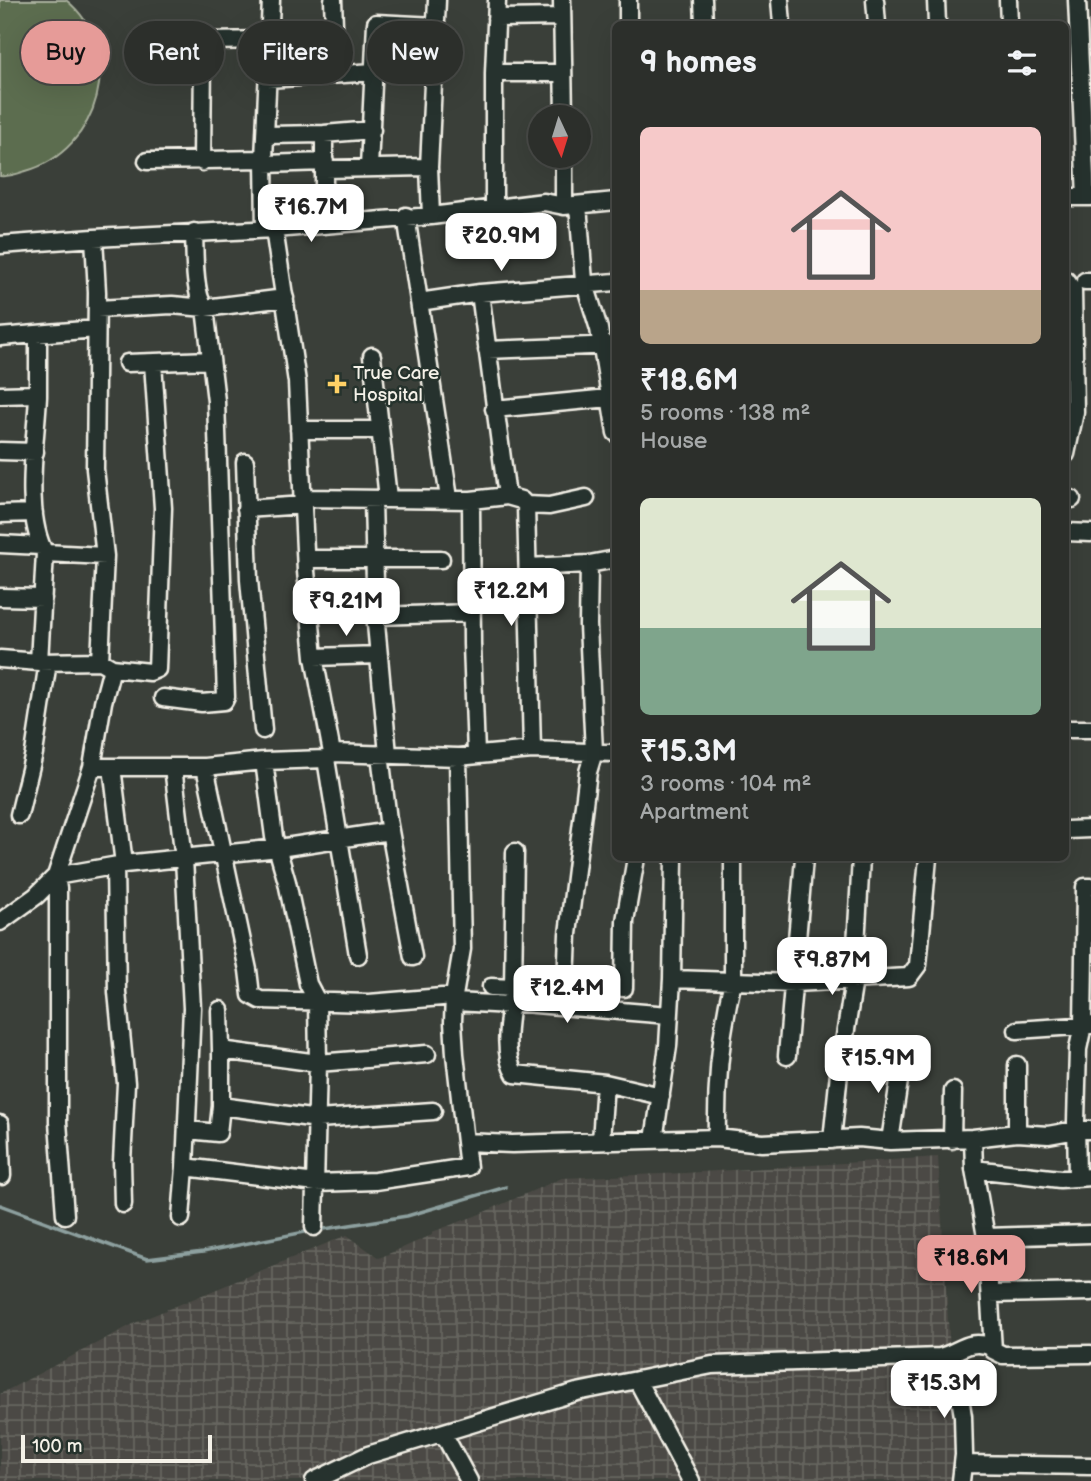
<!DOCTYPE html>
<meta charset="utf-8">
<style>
body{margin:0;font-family:"Balsamiq Sans",sans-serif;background:#343733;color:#f1f3f6;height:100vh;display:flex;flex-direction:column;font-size:26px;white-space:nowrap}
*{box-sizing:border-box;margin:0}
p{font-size:23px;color:#a6a9a9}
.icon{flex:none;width:38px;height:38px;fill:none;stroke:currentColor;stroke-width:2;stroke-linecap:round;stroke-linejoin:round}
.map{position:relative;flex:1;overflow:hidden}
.drawer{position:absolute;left:612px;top:21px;width:457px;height:840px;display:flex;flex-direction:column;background:#2c2f2b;border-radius:10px;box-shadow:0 7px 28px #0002,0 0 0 2px #484a47}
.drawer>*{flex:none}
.top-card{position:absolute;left:21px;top:21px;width:486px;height:63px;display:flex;gap:14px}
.needle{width:46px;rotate:176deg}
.tools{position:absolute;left:528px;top:105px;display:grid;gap:14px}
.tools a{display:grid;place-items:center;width:63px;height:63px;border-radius:50%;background:#2c2f2b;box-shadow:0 7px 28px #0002,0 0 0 2px #484a47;font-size:35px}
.scale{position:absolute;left:21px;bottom:18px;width:191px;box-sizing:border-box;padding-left:7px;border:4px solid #f4f1e8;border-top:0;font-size:19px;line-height:24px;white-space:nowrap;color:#f4f1e8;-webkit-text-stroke:5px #26332d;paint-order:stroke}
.price{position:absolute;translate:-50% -60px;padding:0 16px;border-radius:14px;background:#fff;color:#222;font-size:23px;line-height:46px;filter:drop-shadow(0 2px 4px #0008)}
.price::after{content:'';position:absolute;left:50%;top:42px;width:21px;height:16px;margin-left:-10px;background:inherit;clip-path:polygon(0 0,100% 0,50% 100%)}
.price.on{background:#e69b98;color:#111}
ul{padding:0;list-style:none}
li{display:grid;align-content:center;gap:14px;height:371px;padding:0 28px}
li span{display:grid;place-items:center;height:217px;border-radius:10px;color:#555}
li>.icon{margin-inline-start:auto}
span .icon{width:126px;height:126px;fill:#fffc;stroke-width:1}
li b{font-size:30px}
h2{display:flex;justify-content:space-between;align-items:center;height:84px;padding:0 28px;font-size:30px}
.chip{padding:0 24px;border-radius:32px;background:#2c2f2b;box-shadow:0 7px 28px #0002,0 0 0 2px #484a47;font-size:24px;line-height:63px}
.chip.on{background:#e69b98;color:#111}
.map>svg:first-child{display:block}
.industrial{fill:url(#industrial-grid)}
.pitch{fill:#5c6d4f;stroke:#a8af9c;stroke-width:2}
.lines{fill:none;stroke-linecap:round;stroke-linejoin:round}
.stream{stroke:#8da09f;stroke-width:3.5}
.minor-casing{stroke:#f4f1e8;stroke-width:21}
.minor{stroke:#26332d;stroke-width:16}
.poi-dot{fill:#ffd166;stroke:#26332d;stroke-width:2.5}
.labels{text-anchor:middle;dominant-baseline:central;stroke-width:5;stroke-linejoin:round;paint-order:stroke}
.poi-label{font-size:19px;fill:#f4f1e8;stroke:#26332d;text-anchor:start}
</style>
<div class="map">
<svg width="1091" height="1481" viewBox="0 0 1091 1481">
<defs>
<pattern id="industrial-grid" width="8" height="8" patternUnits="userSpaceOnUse" patternTransform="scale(1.75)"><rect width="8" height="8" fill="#4b4a44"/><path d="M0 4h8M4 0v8" fill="none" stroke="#66655f"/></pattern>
</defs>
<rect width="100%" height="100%" fill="#3a3f39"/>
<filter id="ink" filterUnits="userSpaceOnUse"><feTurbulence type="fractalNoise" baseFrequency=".0143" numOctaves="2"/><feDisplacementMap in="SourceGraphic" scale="14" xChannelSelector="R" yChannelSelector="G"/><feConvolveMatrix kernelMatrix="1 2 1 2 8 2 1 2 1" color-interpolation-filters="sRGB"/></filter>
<g filter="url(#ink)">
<path class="industrial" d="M 938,1157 L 958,1481 L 0,1481 L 0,1394 L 137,1322 L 347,1235 L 379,1258 L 432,1235 L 432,1232 L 475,1216 L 562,1178 L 685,1173 Z"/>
<path class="pitch" d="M 0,0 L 66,0 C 128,50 99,151 26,171 C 17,174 9,177 0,176 Z"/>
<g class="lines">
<path class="stream" d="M 0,1205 L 147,1259 L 203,1252 L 310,1231
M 318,1230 L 407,1216 L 506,1187"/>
<defs>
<path id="minor" d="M 333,0 L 336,74
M 562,0 L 564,117
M 628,0 L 628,24
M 703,0 L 704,24
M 780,0 L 782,24
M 875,0 L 877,24
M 936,0 L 937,24
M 1008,0 L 1009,24
M 1077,0 L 1086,197
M 496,18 L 562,17
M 142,49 L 203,53 L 208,51 L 210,41 L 270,40
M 494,73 L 562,73
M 268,79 L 374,72
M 267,135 L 324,134 L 372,130
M 564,156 L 564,206
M 147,161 L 264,159
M 202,162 L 203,53
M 265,164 L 325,162
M 369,167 L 376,23 L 436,26
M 325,169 L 429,167
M 1066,197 L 1091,197
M 578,205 L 584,281 L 599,329 L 616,433
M 494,208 L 494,73 L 497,0
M 406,216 L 449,498
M 431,216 L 429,167 L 437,0
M 324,224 L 324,134
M 265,229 L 264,159 L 271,0
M 274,229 L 297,382 L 306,571 L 314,657 L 332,753
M 94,238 L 97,292 L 95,469 L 105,556 L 100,661
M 0,245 L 94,238 L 274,229 L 431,216 L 544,202 L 564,206 L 616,201
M 1066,280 L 1073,290 L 1075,412 L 1066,454
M 1085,281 L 1091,281
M 480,293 L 507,496 L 521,500 L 526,505 L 549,506 L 586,498
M 419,302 L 480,293 L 616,282
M 97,309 L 172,305 L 205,308 L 285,298
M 38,335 C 38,355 38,376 38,396 C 36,440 23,514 45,553 L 105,556
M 0,337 L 96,329
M 487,350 L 616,345
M 372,356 L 388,498
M 127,363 L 211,360
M 0,395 L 38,394
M 494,409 L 609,398
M 299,430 L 380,430
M 0,451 L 35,452
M 245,462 L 249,580 L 263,730
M 303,498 L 471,500 L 507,496
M 1066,498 L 1072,499
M 373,499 L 376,624 L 388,754
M 471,500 L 472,644 L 476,754
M 526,505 L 532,750
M 246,509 L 303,505
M 0,514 L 34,513
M 1066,532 L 1091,533
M 0,544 L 41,546
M 307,559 L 441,559
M 589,564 L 588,625 L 594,752 L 588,772 L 568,934 L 566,984 L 624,988 L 625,921 L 636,858
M 528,567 L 589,564 L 616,559
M 0,597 L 43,598
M 376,616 L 472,613
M 314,657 L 379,655
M 0,659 L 39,662 L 100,661 L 112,668 L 150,672 L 157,669 L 163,508 L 153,363
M 39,662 L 45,553
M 163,698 L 202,703 L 224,701 L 226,697 L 216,401 L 205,308 C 193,294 195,251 194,232
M 1066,729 L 1091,729
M 380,754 L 388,820 L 413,957
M 458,757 L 462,949 L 454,996 L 453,1022 L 455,1054 L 465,1142
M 326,759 L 358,955
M 264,761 L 274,837 L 287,882 L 308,984 L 317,1001 L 318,1063 L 427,1054
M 92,767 L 205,767 L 264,761 L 326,759 L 332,753 L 458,757 L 532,750 L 616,753
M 112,767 L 124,864
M 173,767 L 184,859 L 192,1008 L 185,1167 L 316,1183 L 375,1181 L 468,1167 L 465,1142 L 512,1144 L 717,1138 L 762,1143 L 859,1138 L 890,1141 L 973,1138 L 974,1169 L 1060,1179 L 1091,1177
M 205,767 L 248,970 L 251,995 L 260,1000 L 369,1003 L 454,996
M 19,815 L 34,753 L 48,662
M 1067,830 L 1091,829
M 115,866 L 117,992 L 126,1083 L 122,1162 L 123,1204
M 0,922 L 36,896 L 56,876 L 92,767 L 103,702 L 112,668
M 672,979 L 733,981 L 733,858
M 491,987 L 513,988 L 515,852
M 513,988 L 511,1002 L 669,1015
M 455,1002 L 510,1005
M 511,1002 C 508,1024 503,1055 515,1074 L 605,1083 L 661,1096
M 220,1010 L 221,1050
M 1017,1030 L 1091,1025
M 787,1056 L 804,858
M 221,1106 L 318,1119 L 433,1111
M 0,1124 L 2,1176
M 188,1130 L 218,1133 L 221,1106 L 221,1050 L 318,1063 L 314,1227
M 1017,1133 L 1017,1065
M 717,1138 C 716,1086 720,1033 733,981 L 794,983 L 909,977 L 918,965 L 928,858
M 973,1138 L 1017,1133 L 1048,1135 L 1076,1130 L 1091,1130
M 654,1140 L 668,1046 L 672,979 L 674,858
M 832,1140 L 839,1073 L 854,980 L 861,858
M 952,1140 L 953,1091
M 601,1141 L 605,1083
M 890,1141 L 903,1054
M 974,1169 L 986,1237 L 1091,1234
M 1077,1177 L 1076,1121 L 1078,1049 L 1083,1025 L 1085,887 L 1091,887
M 65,1215 L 58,1122 L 58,889 L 56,876 L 124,864 L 279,848 L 390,831
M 181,1218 L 185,1167
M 986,1237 L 993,1350
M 990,1294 L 1091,1292
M 953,1354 L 963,1416 L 964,1455 L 961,1481
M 637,1380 L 691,1481
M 443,1433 L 469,1481
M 964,1464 L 1091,1466
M 314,1481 L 368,1455 L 577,1392 L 712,1365 L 940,1357 C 960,1352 967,1339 990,1346 L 993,1350 L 1003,1355 L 1091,1354"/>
</defs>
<use href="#minor" class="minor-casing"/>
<use href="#minor" class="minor"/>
</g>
</g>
<path class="poi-dot" d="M333.5 373.5h7v7h7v7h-7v7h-7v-7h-7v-7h7z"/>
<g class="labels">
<g class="poi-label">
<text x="353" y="373">True Care<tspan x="353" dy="22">Hospital</tspan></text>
</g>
</g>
</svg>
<div class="tools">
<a><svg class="needle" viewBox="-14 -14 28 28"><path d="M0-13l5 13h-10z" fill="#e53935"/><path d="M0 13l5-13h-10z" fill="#a6a9a9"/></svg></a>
</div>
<div class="scale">100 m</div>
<b class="price" style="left:311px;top:244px">₹16.7M</b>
<b class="price" style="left:501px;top:273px">₹20.9M</b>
<b class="price" style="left:511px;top:628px">₹12.2M</b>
<b class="price" style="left:346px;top:638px">₹9.21M</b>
<b class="price" style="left:832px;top:997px">₹9.87M</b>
<b class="price" style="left:567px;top:1025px">₹12.4M</b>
<b class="price" style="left:878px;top:1095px">₹15.9M</b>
<b class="price on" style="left:971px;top:1295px">₹18.6M</b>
<b class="price" style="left:944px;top:1420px">₹15.3M</b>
<div class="top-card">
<a class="chip on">Buy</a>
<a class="chip">Rent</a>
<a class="chip">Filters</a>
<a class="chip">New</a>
</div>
<section class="drawer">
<h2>9 homes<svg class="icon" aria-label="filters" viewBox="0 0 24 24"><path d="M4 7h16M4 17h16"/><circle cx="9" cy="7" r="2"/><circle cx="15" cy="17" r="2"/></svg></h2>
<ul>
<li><span style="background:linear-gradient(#f6c9c9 75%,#b9a48a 0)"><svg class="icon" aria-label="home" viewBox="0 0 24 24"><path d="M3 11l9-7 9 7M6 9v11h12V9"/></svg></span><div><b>₹18.6M</b><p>5 rooms · 138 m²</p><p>House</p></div></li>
<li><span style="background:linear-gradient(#dfe7d0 60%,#7fa58c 0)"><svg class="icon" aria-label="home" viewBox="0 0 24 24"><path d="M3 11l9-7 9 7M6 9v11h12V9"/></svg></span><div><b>₹15.3M</b><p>3 rooms · 104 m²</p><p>Apartment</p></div></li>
</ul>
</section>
</div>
